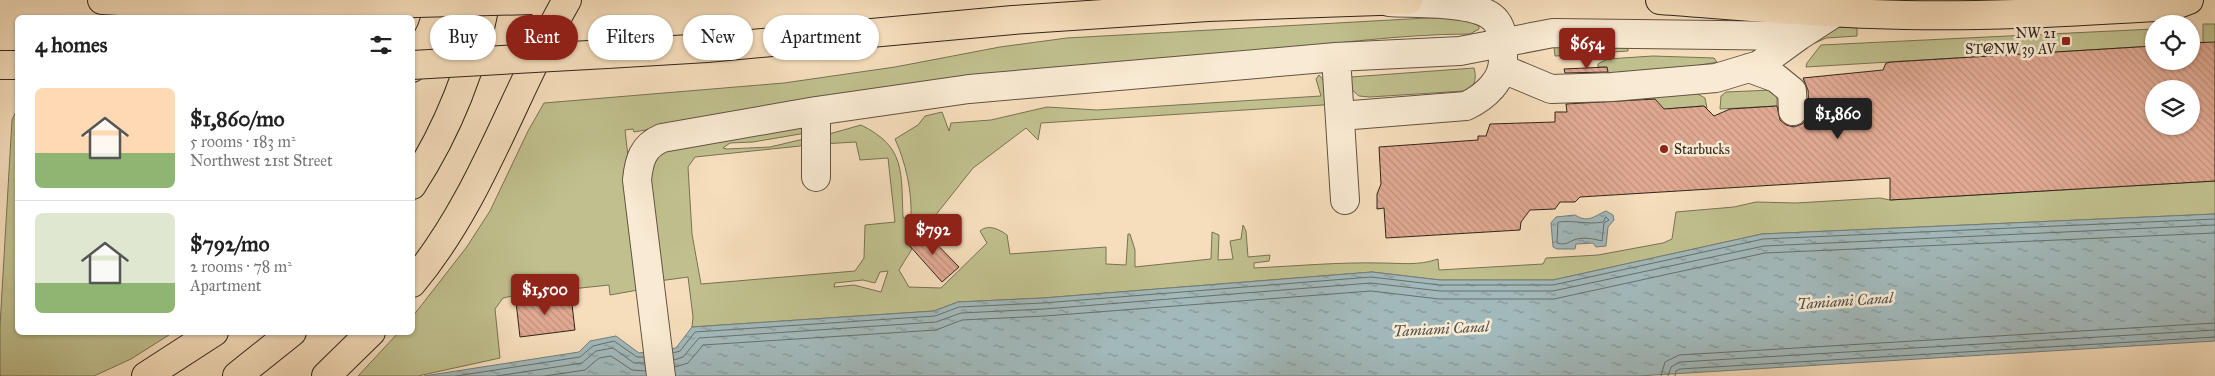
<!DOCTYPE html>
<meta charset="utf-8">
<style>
body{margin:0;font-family:"IM FELL Great Primer",serif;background:#f6f6f6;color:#222;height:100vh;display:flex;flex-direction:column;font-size:19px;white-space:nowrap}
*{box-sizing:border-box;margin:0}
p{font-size:16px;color:#767676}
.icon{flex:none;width:28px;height:28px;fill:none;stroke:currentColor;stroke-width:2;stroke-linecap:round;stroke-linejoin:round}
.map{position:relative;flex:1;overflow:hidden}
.sheet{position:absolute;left:15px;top:15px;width:400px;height:320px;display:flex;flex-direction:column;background:#fff;border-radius:8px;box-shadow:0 1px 4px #0004}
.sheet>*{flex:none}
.top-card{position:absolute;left:430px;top:15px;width:475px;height:45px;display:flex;gap:10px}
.buttons{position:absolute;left:2145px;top:15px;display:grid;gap:10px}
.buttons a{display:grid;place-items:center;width:55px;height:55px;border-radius:50%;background:#fff;box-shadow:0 1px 4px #0004;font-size:25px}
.price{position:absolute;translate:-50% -42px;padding:0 11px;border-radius:5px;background:#8f2418;color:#fff;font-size:16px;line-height:32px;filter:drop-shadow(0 1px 2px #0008)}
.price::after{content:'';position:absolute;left:50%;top:30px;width:15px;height:11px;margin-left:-8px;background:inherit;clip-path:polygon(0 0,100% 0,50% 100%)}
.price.on{background:#222;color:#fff}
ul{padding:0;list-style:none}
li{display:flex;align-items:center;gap:15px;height:125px;padding:0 20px}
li+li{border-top:1px solid #e0e0e0}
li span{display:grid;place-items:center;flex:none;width:140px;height:100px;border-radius:8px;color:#555}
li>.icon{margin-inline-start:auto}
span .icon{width:60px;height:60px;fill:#fffc;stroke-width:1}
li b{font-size:21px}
h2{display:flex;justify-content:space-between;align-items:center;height:60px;padding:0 20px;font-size:21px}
.tag{padding:0 18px;border-radius:22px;background:#fff;box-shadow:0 1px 4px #0004;font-size:18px;line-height:45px}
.tag.on{background:#8f2418;color:#fff}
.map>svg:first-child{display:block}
.grass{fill:#c0c08e;stroke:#787254;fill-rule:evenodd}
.water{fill:url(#water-ripples);stroke:#747e7b}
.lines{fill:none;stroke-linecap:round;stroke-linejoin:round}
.shore{stroke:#696f6b;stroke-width:1}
.building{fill:url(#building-back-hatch);stroke:#30251b;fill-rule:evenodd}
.minor-casing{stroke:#625343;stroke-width:30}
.major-casing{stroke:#30251b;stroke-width:30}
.highway-casing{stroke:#30251b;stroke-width:30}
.minor{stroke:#f9ead3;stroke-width:28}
.major{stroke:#f6debc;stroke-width:28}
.highway{stroke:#f6debc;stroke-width:28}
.major-bridge-casing{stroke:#30251b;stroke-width:30;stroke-linecap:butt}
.major-bridge{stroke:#f6debc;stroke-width:28}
.poi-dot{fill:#8f2418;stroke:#f9ead3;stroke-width:2}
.labels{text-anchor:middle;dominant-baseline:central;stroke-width:5;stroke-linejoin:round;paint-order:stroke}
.poi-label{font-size:14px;fill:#30251b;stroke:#f9ead3;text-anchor:end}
.water-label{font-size:15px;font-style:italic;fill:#52514b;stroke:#f9ead3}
</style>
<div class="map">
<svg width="2215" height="376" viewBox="0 0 2215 376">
<defs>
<pattern id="water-ripples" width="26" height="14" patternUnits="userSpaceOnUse" patternTransform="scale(1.25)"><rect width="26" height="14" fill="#a2b9bb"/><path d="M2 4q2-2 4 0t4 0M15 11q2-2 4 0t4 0" fill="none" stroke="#849697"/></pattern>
<pattern id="building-back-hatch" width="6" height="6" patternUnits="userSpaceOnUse" patternTransform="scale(1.25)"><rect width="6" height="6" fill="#e1a992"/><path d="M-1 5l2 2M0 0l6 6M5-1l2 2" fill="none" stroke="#c1917d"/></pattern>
</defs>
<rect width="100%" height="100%" fill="#f6debc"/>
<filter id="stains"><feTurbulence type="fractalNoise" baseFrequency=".004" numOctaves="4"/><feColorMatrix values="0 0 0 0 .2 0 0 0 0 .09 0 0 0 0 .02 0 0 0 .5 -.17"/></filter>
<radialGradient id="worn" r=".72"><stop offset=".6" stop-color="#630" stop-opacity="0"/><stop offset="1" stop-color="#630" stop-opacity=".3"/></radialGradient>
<path class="grass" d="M 1427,18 L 1471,18 L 1479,25 L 1479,29 L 1470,34 C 1396,34 1323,46 1250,51 C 1044,67 838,96 634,132 L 633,129 L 625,130 L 634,209 L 638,290 L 610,295 L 609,285 L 571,289 L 569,283 L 518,290 L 517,295 L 503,298 L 495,309 L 500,358 L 418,376 L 358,376 L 398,333 L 412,332 L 413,316 L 466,248 L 490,211 L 528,131 L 544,103 L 784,83 L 895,67 L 1000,47 L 1067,38 Z
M 2203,24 L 2215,24 L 2215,45 L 2203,42 Z
M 1843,27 L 1857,28 L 1857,36 L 1826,38 L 1815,43 L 1811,38 L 1833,28 Z
M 2154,29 L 2154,46 L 1806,67 L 1807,63 L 1821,45 Z
M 1554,47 L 1628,48 L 1628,51 L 1555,56 Z
M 1653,56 L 1714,58 L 1717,62 C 1682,69 1644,74 1608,73 L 1605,67 L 1598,67 L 1598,64 L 1607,59 Z
M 1474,68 C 1477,79 1475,88 1464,91 L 1370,97 L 1359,96 L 1351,89 L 1351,77 Z
M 1319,75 L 1325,82 L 1328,103 L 1323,105 L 1041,123 L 1038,140 L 1026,128 L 973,168 L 923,231 L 908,244 L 912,249 L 899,270 L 909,287 L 941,288 L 987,243 L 980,231 C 988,224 999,229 1007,235 L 1010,254 L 1106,247 L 1106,264 L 1126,265 L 1128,234 L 1130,234 L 1135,250 L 1135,267 L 1211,259 L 1212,232 L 1219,235 L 1218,260 L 1233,259 L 1230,241 L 1241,239 L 1243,225 L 1246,231 L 1248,257 L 1270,255 L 1269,261 L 1254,263 L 1254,268 C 1297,266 1339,262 1381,263 C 1401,263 1418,266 1438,259 L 1439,270 L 1543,264 L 1546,258 L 1598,255 L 1663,243 L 1672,239 L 1676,212 L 1734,207 L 1756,202 L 1796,203 L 1880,198 L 1890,200 L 2215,181 L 2215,214 L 1762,234 L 1553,280 L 1440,280 L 1372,272 L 1043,298 L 958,302 L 934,311 L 692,327 L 693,317 L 688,277 L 659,281 L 648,169 L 652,156 L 673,146 L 802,127 L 806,133 L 753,142 L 730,143 L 723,148 L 727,149 L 770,147 L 808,138 L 806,143 L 800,146 L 695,157 L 688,167 L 692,234 L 701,284 L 855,271 L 864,258 L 865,225 L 895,222 L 888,158 L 860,160 L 856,142 L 822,144 L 815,138 L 861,125 C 906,147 901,172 903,218 L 911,218 C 912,191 906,163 895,139 L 918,125 L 925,116 L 942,112 L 949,131 L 951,123 L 991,120 L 1047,107 L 1097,110 L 1321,96 L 1316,79 ZM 888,271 L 881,292 L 854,285 L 834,287 L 835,283 L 863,280 L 875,283 L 880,272 Z
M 1773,90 L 1777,96 L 1777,106 L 1720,109 L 1721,96 L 1726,92 Z
M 1696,93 L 1705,98 L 1707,108 L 1702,106 L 1656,110 L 1655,99 L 1646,99 L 1646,95 Z
M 17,109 L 18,332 L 172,333 L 131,359 L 94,376 L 0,376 L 0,326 L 12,120 Z"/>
<path class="water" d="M 1606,211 L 1613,215 L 1614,220 L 1608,227 L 1606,246 L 1596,247 L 1593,243 L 1576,244 L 1575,249 L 1557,249 L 1553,247 L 1551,223 L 1556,217 L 1575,215 C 1589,224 1595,215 1606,211 Z
M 2215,214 L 2215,341 L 1638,376 L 424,376 L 579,352 L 590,341 L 616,336 L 639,353 L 676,348 L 692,327 L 934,311 L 958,302 L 1043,298 L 1372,272 L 1440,280 L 1553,280 L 1762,234 Z"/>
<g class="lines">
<path class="shore" d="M 1606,217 L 1609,220 L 1604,223 L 1602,241 C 1594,239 1585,237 1577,239 C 1568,241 1568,246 1557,243 L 1558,222 C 1574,220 1587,225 1603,222 Z
M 673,353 L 680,351 L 695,332 L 935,316 L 959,307 L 1043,303 L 1371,277 L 1440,285 L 1553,285 L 1763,239 L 2215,219
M 674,360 L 683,357 L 699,338 L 936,322 L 961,313 L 1044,309 L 1371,283 L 1440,291 L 1553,291 L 1764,246 L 2215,225
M 675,367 L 688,363 L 703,345 L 936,330 L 962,320 L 1045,316 L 1371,291 L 1439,299 L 1554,299 L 1765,253 L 2215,233
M 456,376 L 580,357 L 593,346 L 614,341 L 637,357 L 644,357
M 497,376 L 582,363 L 596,351 L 613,348 L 634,363 L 644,363
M 545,376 L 585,370 L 599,358 L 611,356 L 632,370 L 645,371
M 1661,376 L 1665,362 L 1679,355 L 2215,323
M 1668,376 L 1671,367 L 1680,362 L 2215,330
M 1675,376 L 1676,371 L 1680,369 L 2215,337"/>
</g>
<path class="building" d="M 2215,42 L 2215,181 L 1890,200 L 1890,178 L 1580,197 L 1575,202 L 1560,202 L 1555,209 L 1530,210 L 1521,222 L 1520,230 L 1386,238 L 1384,208 L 1377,209 L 1377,194 L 1381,184 L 1379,147 L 1478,140 L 1478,136 L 1486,136 L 1490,124 L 1555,122 L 1555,112 L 1567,112 L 1566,104 L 1655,99 L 1664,109 L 1704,106 L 1714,116 L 1730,109 L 1777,106 L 1780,120 L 1786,125 L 1794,127 L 1802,124 L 1807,118 L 1809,111 L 1808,90 L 1803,78 L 1883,70 L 1886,63 L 1892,62 L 2154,46 L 2154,61 L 2191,61 L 2191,43 ZM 2154,89 L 2191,89 L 2191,126 L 2154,126 Z
M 1607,67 L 1608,72 L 1565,73 L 1564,69 Z
M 922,229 L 959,267 L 942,282 L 908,244 Z
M 571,296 L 575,330 L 520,337 L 516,302 Z"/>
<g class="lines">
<defs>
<path id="minor" d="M 1336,57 L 1345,200
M 1749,68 L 1776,78 L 1792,91 L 1793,111
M 1503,69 L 1551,89 L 1612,87 L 1716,78 L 1759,65 L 1799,36
M 816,111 L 816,177
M 1340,116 L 1466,106 C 1485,97 1504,80 1503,58 C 1503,45 1504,31 1496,21 C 1480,0 1415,4 1389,2
M 661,376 L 637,180 C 639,160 643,146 662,138 L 816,111 L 969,89 L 1336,57 L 1460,51 L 1553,33 L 1799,36 L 1836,12 L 1837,0"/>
<path id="major" d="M 102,0 L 191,5 L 380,4
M 1660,0 C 1730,5 1801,12 1871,14 C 1972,18 2073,12 2173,6 L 2189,0
M 607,54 L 707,48 L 1013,20 L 1208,7 L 1408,0
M 0,65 L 18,65"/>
<path id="highway" d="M 412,68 L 431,31 L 442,0
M 412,185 C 448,130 474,64 486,0
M 412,283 C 482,199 513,93 567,0
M 146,376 L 214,332
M 237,376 L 292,332
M 326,376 L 371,332"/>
</defs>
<use href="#minor" class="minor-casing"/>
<use href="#major" class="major-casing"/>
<use href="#highway" class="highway-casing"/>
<use href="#minor" class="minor"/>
<use href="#major" class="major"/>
<use href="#highway" class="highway"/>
<defs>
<path id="major-bridge" d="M 380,4 L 532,0
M 412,65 L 607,54"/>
</defs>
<use href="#major-bridge" class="major-bridge-casing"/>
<use href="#major-bridge" class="major-bridge"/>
</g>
<g class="poi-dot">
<rect x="2061" y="36" width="10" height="10" rx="2.5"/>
<circle cx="1664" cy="149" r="5"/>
</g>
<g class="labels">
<g class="poi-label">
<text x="2056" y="33">NW 21<tspan x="2056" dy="16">ST@NW 39 AV</tspan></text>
<text x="1674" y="149" text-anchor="start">Starbucks</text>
</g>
<g class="water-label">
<text transform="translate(1845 301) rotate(-4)">Tamiami Canal</text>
<text transform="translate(1441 329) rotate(-3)">Tamiami Canal</text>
</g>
</g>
<rect width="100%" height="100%" filter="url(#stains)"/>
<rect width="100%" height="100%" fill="url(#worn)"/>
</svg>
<div class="buttons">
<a><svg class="icon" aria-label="locate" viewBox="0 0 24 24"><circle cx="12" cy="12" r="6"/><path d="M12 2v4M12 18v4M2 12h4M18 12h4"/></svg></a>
<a><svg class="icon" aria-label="layers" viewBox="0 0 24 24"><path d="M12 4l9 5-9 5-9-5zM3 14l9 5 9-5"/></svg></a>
</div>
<b class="price" style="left:1587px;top:70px">$654</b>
<b class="price on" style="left:1838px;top:140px">$1,860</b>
<b class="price" style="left:933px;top:256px">$792</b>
<b class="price" style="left:545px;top:316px">$1,500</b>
<div class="top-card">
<a class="tag">Buy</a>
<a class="tag on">Rent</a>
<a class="tag">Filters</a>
<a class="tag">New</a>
<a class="tag">Apartment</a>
</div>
<section class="sheet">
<h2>4 homes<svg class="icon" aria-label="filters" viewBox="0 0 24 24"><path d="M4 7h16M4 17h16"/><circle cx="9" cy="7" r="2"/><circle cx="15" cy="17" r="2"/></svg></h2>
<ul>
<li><span style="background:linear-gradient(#ffd9b3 65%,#8fb573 0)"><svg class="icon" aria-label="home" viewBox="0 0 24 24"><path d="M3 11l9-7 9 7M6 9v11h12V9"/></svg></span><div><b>$1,860/mo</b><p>5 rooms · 183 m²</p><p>Northwest 21st Street</p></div></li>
<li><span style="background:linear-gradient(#dfe7d0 70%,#8fb573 0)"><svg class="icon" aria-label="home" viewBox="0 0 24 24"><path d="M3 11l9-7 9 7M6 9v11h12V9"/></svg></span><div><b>$792/mo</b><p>2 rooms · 78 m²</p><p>Apartment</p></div></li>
</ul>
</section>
</div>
